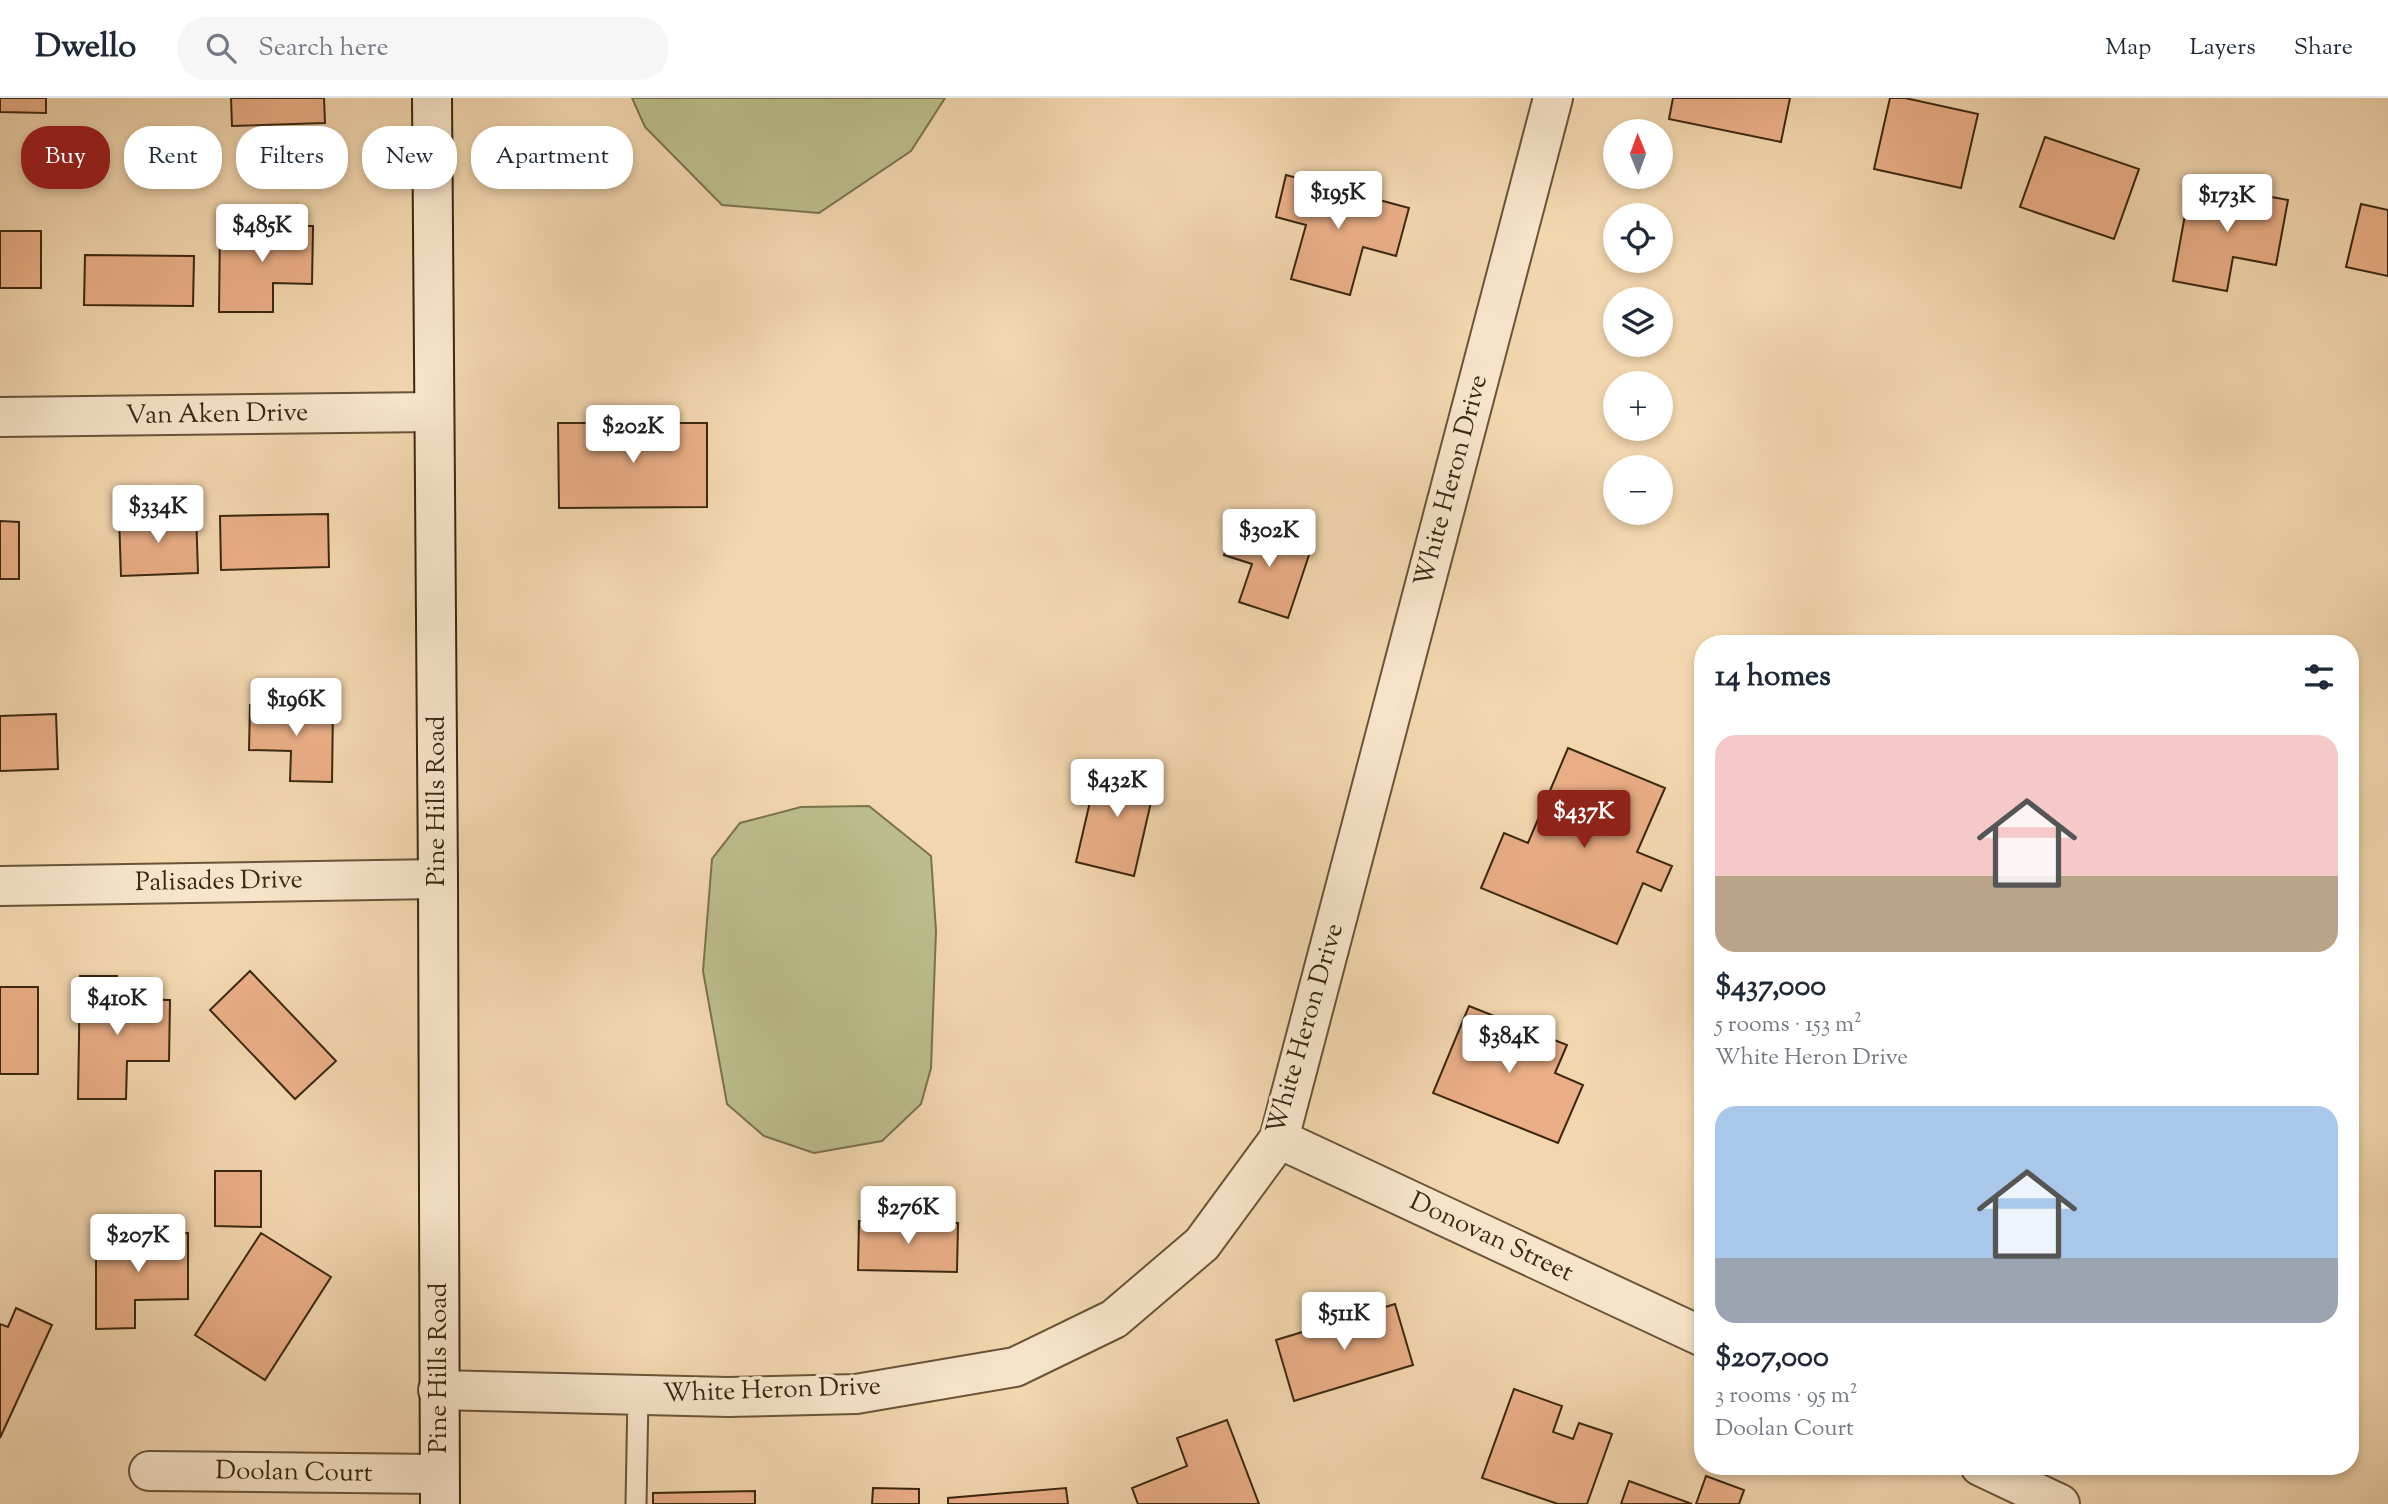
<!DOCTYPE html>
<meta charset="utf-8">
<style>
body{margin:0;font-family:"Sorts Mill Goudy",serif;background:#f6f6f7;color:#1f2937;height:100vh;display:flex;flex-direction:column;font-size:26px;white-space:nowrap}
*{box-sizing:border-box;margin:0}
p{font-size:23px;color:#747a83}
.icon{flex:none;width:38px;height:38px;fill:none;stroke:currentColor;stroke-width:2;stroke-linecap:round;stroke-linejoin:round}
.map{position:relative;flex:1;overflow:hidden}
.sheet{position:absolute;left:1694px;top:537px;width:665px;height:840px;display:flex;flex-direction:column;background:#fff;border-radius:28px;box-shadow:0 4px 10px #0003}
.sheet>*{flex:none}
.guide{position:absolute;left:21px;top:28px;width:665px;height:63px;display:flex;gap:14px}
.needle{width:46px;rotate:359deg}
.tools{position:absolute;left:1603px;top:21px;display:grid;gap:14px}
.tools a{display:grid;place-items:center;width:70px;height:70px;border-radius:50%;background:#fff;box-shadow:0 4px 10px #0003;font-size:35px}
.price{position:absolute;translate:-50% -60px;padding:0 16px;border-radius:7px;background:#fff;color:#222;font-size:23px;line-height:46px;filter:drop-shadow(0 2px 4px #0008)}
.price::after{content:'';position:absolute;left:50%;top:42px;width:21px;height:16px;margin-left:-10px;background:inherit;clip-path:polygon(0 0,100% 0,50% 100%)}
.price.current{background:#8f2418;color:#fff}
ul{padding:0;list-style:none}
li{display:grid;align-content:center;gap:14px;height:371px;padding:0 21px}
li span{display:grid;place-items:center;height:217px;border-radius:21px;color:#555}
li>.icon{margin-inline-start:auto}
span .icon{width:126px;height:126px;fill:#fffc;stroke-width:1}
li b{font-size:30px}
h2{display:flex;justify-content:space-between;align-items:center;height:84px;padding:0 21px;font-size:30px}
.chip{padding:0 24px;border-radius:28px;background:#fff;box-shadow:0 4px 10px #0003;font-size:24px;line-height:63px}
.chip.current{background:#8f2418;color:#fff}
header{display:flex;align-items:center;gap:42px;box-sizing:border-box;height:98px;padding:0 35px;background:#fff;border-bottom:2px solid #e0e1e3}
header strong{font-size:33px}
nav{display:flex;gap:38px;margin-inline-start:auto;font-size:24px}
.search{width:490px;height:63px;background:#f6f6f7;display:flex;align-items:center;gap:18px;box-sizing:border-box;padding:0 24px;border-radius:28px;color:#747a83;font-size:26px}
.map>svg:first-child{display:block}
.green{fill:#bbbd8a;stroke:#7b724e;stroke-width:2}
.building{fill:#eaae86;stroke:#3b2811;stroke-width:2}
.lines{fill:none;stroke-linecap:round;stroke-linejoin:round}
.lane-casing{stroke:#695438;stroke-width:23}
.street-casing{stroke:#695438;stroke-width:42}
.secondary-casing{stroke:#3b2811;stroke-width:42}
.lane{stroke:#f7e4ca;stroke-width:19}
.street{stroke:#f7e4ca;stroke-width:38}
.secondary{stroke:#f7e4ca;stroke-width:38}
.labels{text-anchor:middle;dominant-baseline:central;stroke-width:7;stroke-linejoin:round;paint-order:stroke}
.street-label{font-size:26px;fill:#3b2811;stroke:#f7e4ca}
</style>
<header>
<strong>Dwello</strong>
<div class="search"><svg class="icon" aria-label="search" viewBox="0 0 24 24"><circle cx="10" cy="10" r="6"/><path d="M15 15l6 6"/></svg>Search here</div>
<nav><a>Map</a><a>Layers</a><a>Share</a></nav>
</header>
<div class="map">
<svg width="2388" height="1406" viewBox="0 0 2388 1406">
<rect width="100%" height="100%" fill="#f2d6ae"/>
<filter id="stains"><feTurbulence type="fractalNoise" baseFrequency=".00286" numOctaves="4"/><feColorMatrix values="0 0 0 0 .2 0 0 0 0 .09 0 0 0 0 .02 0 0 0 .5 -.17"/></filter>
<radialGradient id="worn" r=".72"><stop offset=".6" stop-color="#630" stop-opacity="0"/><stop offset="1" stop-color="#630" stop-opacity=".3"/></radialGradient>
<path class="green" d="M 632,0 L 945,0 L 911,53 L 819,115 L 722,107 L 645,29 Z
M 869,708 L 931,758 L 936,833 L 931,970 L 921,1006 L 882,1043 L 814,1055 L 764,1038 L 727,1006 L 703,873 L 712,761 L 740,725 L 801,709 Z"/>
<path class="building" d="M 0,0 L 46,0 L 46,15 L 0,14 Z
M 231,0 L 324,0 L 325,25 L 232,28 Z
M 1673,0 L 1790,0 L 1781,44 L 1669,21 Z
M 1890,0 L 1905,0 L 1978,16 L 1961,90 L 1874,71 Z
M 2045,39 L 2139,71 L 2114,141 L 2020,109 Z
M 1286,77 L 1409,110 L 1396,158 L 1363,149 L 1350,197 L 1291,181 L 1306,127 L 1276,119 Z
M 2191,84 L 2288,102 L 2276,167 L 2233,159 L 2227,193 L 2173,183 Z
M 2361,106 L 2388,112 L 2388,178 L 2346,169 Z
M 220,128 L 313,128 L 312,186 L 273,185 L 273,214 L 219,214 Z
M 0,133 L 41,133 L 41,190 L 0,190 Z
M 85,157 L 194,158 L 193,208 L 84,207 Z
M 558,325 L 707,325 L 707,409 L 559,410 Z
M 196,415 L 198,475 L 121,478 L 119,418 Z
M 328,416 L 329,469 L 221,472 L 220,418 Z
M 0,423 L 19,424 L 19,481 L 0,481 Z
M 1235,426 L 1311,451 L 1288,520 L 1239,504 L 1252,466 L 1224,457 Z
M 250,607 L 333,608 L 332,684 L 290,683 L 291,653 L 249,652 Z
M 56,616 L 58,671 L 0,673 L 0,618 Z
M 1568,650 L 1665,690 L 1637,754 L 1672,768 L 1661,793 L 1643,785 L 1617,846 L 1481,790 L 1504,735 L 1528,745 Z
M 1099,665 L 1157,678 L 1134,778 L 1076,764 Z
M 250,873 L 336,963 L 295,1001 L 210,912 Z
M 80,878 L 117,878 L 117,901 L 170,902 L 169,963 L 127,963 L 126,1001 L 78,1001 Z
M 0,889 L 38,889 L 38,976 L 0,976 Z
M 1469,908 L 1567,947 L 1555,975 L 1583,987 L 1558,1045 L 1433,995 Z
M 215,1073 L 261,1073 L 261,1129 L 215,1128 Z
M 859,1123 L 958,1125 L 957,1174 L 858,1172 Z
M 188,1135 L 188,1201 L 135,1202 L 135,1230 L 96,1231 L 96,1136 Z
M 261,1135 L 331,1179 L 265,1282 L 195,1237 Z
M 1395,1206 L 1413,1267 L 1294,1303 L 1276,1242 Z
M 16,1210 L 52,1227 L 0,1340 L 0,1226 L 8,1229 Z
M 1514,1291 L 1562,1308 L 1553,1334 L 1573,1341 L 1579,1325 L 1612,1336 L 1587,1406 L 1558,1406 L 1482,1380 Z
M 1227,1322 L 1259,1406 L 1138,1406 L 1132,1390 L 1187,1368 L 1177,1340 Z
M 1706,1378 L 1744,1392 L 1739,1406 L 1696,1406 Z
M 1629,1383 L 1692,1406 L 1621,1406 Z
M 873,1390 L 919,1391 L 919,1406 L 872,1406 Z
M 1066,1390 L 1068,1406 L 948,1406 L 948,1400 Z
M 755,1393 L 755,1406 L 653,1406 L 653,1395 Z"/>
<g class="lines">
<defs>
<path id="lane" d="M 636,1406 L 638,1297"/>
<path id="street" d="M 0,319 L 434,314
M 0,788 L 438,781
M 1279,1041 L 1703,1239
M 438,1292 L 728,1299 L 856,1296 L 1015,1269 L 1114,1221 L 1202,1146 L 1279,1041 L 1553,0
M 1980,1368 L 2060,1406
M 149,1373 L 439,1376"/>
<path id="secondary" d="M 432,0 L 438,781 L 440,1406"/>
</defs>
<use href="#lane" class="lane-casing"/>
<use href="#street" class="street-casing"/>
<use href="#secondary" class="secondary-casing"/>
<use href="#lane" class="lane"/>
<use href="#street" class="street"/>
<use href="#secondary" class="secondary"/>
</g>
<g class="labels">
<g class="street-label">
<text transform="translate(217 317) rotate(-1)">Van Aken Drive</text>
<text transform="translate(1452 383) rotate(-75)">White Heron Drive</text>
<text transform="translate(437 703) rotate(-90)">Pine Hills Road</text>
<text transform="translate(219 784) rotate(-1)">Palisades Drive</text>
<text transform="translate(1306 931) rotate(-74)">White Heron Drive</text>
<text transform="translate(1491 1140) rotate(25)">Donovan Street</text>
<text transform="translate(439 1270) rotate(-90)">Pine Hills Road</text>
<text transform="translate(772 1293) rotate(-2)">White Heron Drive</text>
<text transform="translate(294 1375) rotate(1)">Doolan Court</text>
</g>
</g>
<rect width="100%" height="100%" filter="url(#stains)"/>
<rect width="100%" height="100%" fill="url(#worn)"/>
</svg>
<div class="tools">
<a><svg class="needle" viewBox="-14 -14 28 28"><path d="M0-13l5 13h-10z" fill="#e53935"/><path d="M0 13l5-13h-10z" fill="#747a83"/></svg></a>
<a><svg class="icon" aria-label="locate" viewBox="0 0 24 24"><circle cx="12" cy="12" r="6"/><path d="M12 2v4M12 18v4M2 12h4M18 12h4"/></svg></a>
<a><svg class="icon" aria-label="layers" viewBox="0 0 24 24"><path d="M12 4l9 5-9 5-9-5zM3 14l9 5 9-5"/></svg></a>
<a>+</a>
<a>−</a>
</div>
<b class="price" style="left:1338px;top:133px">$195K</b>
<b class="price" style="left:2227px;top:136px">$173K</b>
<b class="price" style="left:262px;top:166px">$485K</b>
<b class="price" style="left:633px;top:367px">$202K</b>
<b class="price" style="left:158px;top:447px">$334K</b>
<b class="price" style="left:1269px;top:471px">$302K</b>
<b class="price" style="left:296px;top:640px">$196K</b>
<b class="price" style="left:1117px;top:721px">$432K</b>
<b class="price current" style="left:1584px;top:752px">$437K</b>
<b class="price" style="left:117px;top:939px">$410K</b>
<b class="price" style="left:1509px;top:977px">$384K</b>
<b class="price" style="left:908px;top:1148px">$276K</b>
<b class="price" style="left:138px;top:1176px">$207K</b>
<b class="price" style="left:1344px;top:1254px">$511K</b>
<div class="guide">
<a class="chip current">Buy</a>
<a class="chip">Rent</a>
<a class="chip">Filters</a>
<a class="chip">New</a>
<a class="chip">Apartment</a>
</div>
<section class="sheet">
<h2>14 homes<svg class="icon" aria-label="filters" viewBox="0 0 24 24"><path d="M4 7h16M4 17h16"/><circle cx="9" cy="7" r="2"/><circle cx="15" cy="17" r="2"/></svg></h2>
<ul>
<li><span style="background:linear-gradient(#f6c9c9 65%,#b9a48a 0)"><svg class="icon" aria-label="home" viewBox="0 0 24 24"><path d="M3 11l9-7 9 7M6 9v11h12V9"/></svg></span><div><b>$437,000</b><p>5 rooms · 153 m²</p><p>White Heron Drive</p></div></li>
<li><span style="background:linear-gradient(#a9c7e8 70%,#9aa5b1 0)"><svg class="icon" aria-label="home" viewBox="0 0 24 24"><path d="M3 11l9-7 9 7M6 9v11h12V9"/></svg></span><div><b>$207,000</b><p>3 rooms · 95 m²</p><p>Doolan Court</p></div></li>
</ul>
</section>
</div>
